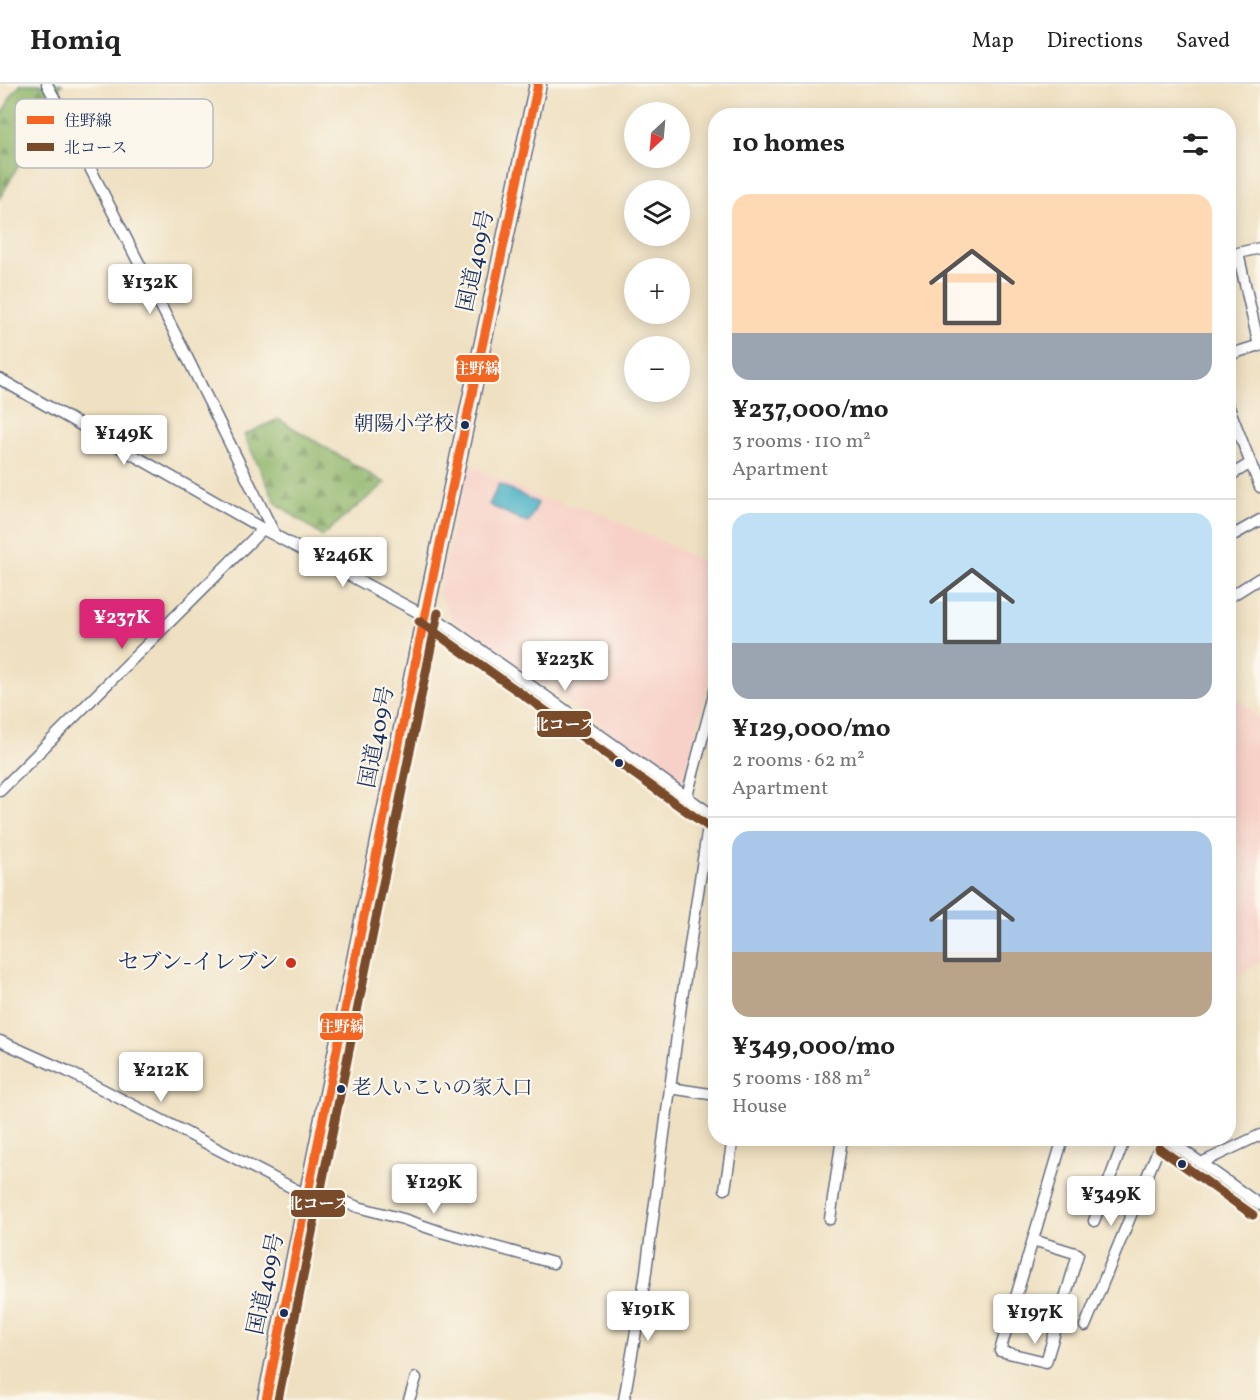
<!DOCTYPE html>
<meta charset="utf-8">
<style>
body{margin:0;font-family:Vollkorn,"Noto Serif JP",serif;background:#f2f2f2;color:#222;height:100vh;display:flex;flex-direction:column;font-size:22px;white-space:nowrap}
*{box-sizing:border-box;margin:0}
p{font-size:20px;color:#767676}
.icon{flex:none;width:33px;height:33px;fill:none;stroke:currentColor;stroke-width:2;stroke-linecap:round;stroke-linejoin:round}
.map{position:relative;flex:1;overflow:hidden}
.sheet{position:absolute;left:708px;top:24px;width:528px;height:1038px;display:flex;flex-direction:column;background:#fff;border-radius:24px;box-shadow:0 3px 15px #0003}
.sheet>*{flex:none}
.needle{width:39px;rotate:206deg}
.fabs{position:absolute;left:624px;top:18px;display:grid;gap:12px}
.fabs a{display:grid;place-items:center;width:66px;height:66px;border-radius:50%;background:#fff;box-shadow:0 3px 15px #0003;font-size:30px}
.price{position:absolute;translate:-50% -51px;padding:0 14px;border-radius:6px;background:#fff;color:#222;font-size:20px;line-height:39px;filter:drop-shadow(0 2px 3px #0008)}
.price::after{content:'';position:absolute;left:50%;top:36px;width:18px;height:14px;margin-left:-9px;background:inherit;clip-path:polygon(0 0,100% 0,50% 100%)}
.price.on{background:#db2777;color:#fff}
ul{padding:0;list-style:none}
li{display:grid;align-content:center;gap:12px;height:318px;padding:0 24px}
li+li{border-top:2px solid #e0e0e0}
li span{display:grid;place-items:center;height:186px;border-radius:18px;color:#555}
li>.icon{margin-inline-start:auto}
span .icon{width:108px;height:108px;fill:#fffc;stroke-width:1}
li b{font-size:26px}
h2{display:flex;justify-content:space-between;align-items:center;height:72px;padding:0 24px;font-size:26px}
header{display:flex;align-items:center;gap:36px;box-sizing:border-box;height:84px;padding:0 30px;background:#fff;border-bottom:2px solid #e0e0e0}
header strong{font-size:28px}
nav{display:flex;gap:33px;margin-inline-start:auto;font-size:21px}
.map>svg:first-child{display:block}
.built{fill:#f7d1c8}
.forest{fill:url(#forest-firs);stroke:#567265;stroke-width:1.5}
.water{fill:#47b1c5;stroke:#317092;stroke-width:1.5}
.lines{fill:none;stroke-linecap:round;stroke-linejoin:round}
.minor-casing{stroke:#656d81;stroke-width:13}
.trunk-casing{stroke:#656d81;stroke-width:19}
.minor{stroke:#fff;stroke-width:10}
.trunk{stroke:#fff;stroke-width:16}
.bus-1-casing{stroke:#fbf7ec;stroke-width:14}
.bus-2-casing{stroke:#fbf7ec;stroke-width:14}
.bus-1{stroke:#f26522;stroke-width:9}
.bus-2{stroke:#7a4b2a;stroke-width:9}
.bus-dot{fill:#1b2f5e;stroke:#fbf7ec;stroke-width:2}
.poi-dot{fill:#c8321e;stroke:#fbf7ec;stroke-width:2}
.labels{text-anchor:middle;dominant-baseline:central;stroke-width:4.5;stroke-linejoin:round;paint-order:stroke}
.bus-label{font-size:20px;fill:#1b2f5e;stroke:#fbf7ec;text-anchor:end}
.street-label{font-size:22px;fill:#1b2f5e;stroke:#fbf7ec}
.poi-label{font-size:22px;fill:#1b2f5e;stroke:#fbf7ec;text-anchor:end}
.key{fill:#fbf7ec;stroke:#b8bbc1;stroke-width:1.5}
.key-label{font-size:16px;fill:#1b2f5e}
.line-badge{stroke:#fbf7ec;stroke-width:2}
.badge-label{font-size:16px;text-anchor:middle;font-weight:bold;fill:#fff}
</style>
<header>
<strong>Homiq</strong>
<nav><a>Map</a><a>Directions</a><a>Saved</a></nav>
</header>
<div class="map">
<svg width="1260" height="1316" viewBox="0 0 1260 1316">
<defs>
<pattern id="forest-firs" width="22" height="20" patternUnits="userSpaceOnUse" patternTransform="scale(1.5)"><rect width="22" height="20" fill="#91b66c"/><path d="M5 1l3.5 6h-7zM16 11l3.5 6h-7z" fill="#76945c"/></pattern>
</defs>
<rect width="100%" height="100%" fill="#fbf7ec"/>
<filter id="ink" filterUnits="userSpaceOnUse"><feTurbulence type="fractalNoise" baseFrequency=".0167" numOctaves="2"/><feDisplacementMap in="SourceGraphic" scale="12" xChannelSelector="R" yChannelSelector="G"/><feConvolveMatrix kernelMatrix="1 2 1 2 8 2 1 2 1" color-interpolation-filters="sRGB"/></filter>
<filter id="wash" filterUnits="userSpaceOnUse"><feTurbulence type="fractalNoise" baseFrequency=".008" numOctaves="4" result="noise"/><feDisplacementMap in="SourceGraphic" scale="24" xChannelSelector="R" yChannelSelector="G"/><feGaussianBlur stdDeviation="1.35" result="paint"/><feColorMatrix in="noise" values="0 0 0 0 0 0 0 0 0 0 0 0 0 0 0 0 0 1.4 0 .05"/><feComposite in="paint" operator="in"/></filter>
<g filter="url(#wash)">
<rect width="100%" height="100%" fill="#efe0c1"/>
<path class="built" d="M 466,380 L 543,415 L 600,429 L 715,483 L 715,573 L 683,700 L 452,536 L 439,510 Z
M 1228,603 L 1260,637 L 1260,877 L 1231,896 L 1228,893 Z"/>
<path class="forest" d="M 21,0 L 62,0 L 41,30 L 28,65 L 0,114 L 0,35 L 11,12 Z
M 278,335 L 385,399 L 322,452 L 276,419 L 244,351 Z"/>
<path class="water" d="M 499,400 L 538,419 L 528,439 L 489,421 Z"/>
</g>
<g filter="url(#ink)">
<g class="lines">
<defs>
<path id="minor" d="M 47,0 L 183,265 L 275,451
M 1259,262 L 1238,169 L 1260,164
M 1228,271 L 1260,261
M 0,295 L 263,445 L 425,532
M 1228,321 L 1260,403
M 1228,393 L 1251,379
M 1228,454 L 1260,436
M 1228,514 L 1260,494
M 426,527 L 715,733
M 0,707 L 263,445
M 687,712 L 716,603
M 0,957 L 67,987 L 308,1112
M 670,1004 L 716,1011
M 1166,1054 L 1260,1121
M 1201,1079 L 1260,1051
M 309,1104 L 358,1123 L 403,1135 L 441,1148 L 553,1179
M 725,1105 L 733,1054
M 830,1135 L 842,1054
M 1094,1137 L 1125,1054
M 1033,1156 L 1078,1170 L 1046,1278 L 1000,1267 L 1063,1054
M 1085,1242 L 1163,1054
M 409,1316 L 416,1294
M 624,1316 L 645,1195 L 681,921 L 710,729"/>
<path id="trunk" d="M 266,1316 L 427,521 L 538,0"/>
</defs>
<use href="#minor" class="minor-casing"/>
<use href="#trunk" class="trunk-casing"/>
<use href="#minor" class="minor"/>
<use href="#trunk" class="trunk"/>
<defs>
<path id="bus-1" d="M 266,1316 L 427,521 L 538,0"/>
<path id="bus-2" d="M 419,537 L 709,743
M 1159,1064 L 1253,1131
M 278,1316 L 438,529"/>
</defs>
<use href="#bus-1" class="bus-1-casing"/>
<use href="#bus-2" class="bus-2-casing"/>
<use href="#bus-1" class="bus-1"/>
<use href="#bus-2" class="bus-2"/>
</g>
</g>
<g class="bus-dot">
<circle cx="465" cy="341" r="5"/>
<circle cx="619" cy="679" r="5"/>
<circle cx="341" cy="1005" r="5"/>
<circle cx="1182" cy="1080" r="5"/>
<circle cx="284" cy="1229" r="5"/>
</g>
<circle class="poi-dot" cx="291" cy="879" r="6"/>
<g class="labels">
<g class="bus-label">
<text x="454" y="341">朝陽小学校</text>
<text x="352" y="1005" text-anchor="start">老人いこいの家入口</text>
</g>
<g class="street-label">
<text transform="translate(477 177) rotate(-78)">国道409号</text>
<text transform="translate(378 653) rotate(-79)">国道409号</text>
<text transform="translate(267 1200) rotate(-78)">国道409号</text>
</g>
<g class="poi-label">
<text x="279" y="879">セブン-イレブン</text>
</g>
</g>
<rect x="15" y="15" width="198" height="69" rx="9" class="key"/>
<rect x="27" y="32" width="27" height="8" fill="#f26522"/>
<rect x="27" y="59" width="27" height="8" fill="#7a4b2a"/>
<g class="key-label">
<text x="64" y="42">住野線</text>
<text x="64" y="69">北コース</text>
</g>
<g class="line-badge">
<rect x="455" y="270" width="45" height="29" rx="6" fill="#f26522"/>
<rect x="536" y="626" width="56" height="28" rx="6" fill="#7a4b2a"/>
<rect x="319" y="928" width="45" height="29" rx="6" fill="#f26522"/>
<rect x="290" y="1105" width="56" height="29" rx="6" fill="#7a4b2a"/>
</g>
<g class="badge-label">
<text x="477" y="290">住野線</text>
<text x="564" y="646">北コース</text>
<text x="342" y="948">住野線</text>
<text x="318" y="1125">北コース</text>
</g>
</svg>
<div class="fabs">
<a><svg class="needle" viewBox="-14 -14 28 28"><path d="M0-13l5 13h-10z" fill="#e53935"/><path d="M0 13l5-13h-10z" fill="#767676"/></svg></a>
<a><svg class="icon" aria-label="layers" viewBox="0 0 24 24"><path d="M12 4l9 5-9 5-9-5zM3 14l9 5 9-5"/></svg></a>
<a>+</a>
<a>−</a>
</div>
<b class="price" style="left:150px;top:231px">¥132K</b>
<b class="price" style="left:124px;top:382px">¥149K</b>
<b class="price" style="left:343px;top:504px">¥246K</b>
<b class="price on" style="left:122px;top:566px">¥237K</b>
<b class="price" style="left:565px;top:608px">¥223K</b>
<b class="price" style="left:161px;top:1019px">¥212K</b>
<b class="price" style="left:434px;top:1131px">¥129K</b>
<b class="price" style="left:1111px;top:1143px">¥349K</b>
<b class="price" style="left:648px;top:1258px">¥191K</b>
<b class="price" style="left:1035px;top:1261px">¥197K</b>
<section class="sheet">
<h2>10 homes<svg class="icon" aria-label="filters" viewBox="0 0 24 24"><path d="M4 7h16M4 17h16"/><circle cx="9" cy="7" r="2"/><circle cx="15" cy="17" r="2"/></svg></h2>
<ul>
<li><span style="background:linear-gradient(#ffd9b3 75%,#9aa5b1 0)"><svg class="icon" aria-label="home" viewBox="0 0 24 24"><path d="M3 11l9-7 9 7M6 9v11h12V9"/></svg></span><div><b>¥237,000/mo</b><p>3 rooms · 110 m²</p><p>Apartment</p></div></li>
<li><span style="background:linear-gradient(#bfe0f5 70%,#9aa5b1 0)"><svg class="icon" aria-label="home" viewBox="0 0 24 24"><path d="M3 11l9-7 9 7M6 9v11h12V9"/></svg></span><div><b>¥129,000/mo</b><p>2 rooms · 62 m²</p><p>Apartment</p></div></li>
<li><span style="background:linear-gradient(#a9c7e8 65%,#b9a48a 0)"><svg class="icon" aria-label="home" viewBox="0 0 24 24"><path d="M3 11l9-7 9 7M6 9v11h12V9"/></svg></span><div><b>¥349,000/mo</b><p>5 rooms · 188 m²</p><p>House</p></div></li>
</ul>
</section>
</div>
